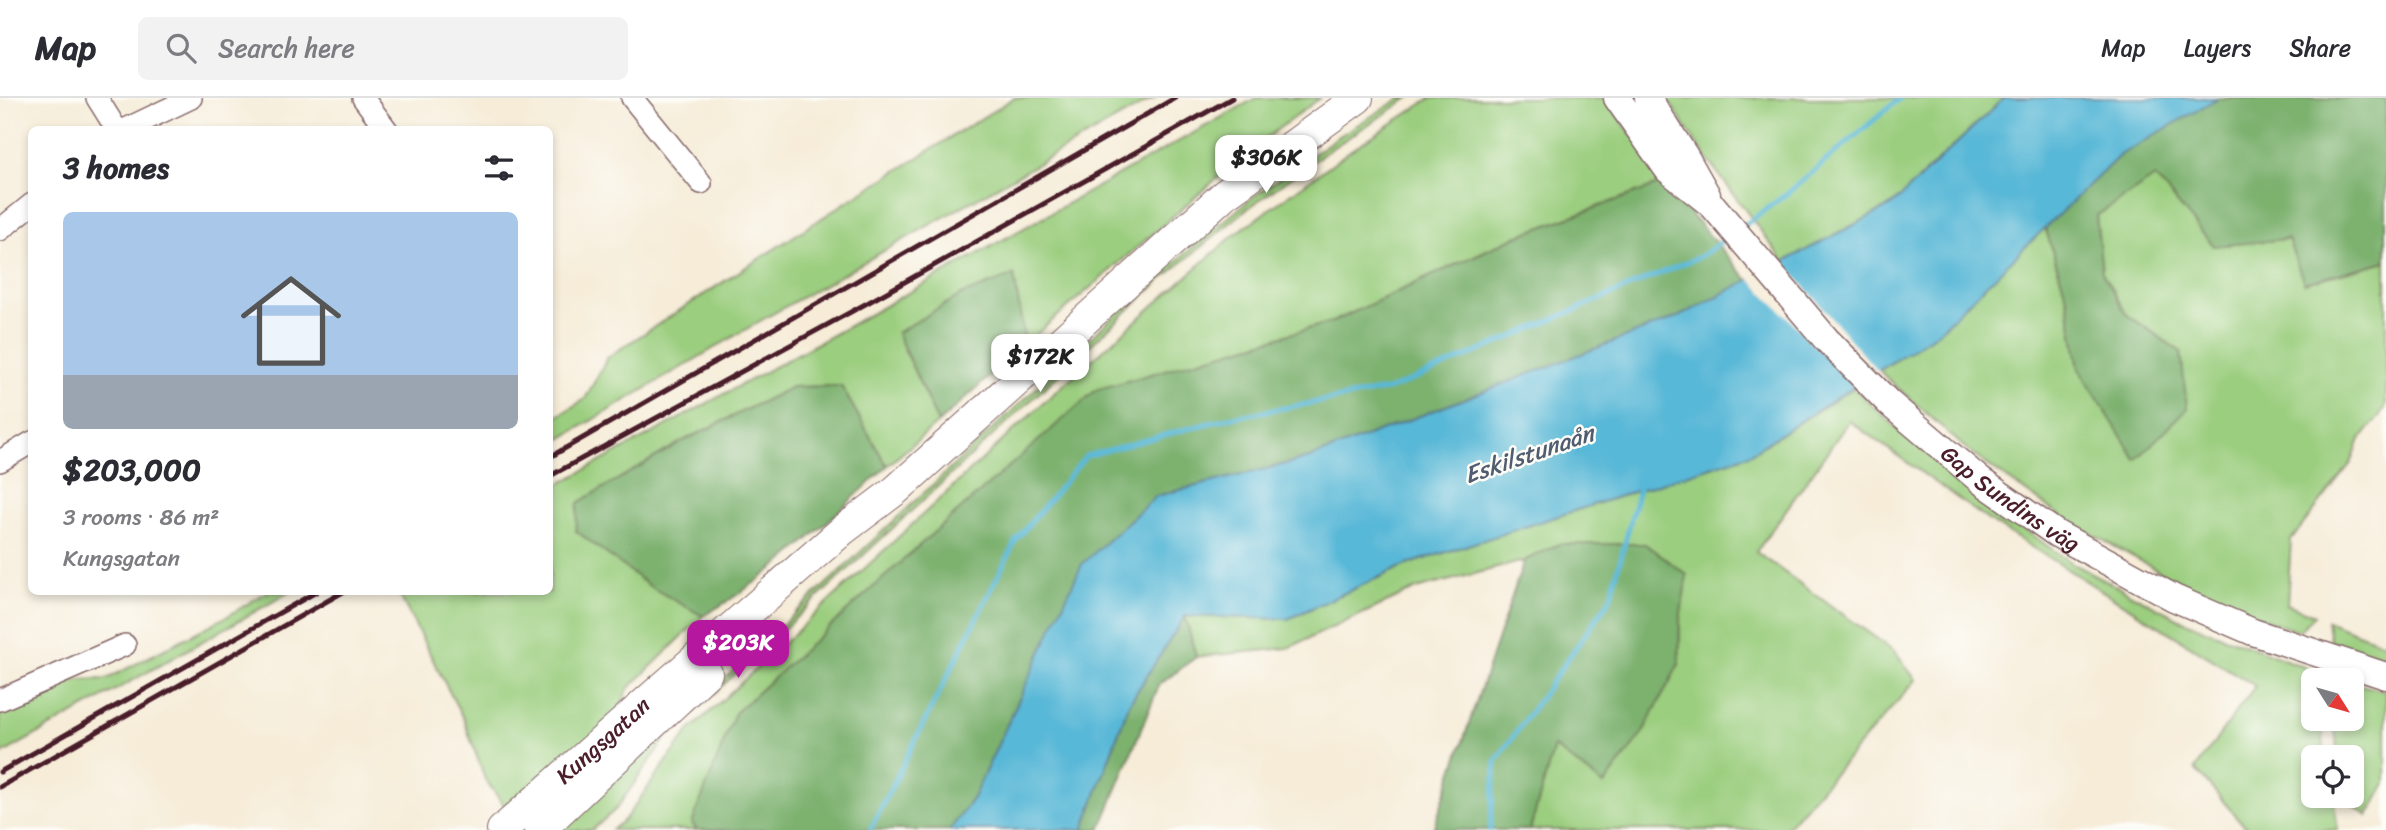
<!DOCTYPE html>
<meta charset="utf-8">
<style>
body{margin:0;font-family:Sriracha,sans-serif;background:#f2f2f3;color:#2b2b33;height:100vh;display:flex;flex-direction:column;font-size:26px;white-space:nowrap}
*{box-sizing:border-box;margin:0}
p{font-size:23px;color:#7c7c81}
.icon{flex:none;width:38px;height:38px;fill:none;stroke:currentColor;stroke-width:2;stroke-linecap:round;stroke-linejoin:round}
.map{position:relative;flex:1;overflow:hidden}
.drawer{position:absolute;left:28px;top:28px;width:525px;height:469px;display:flex;flex-direction:column;background:#fff;border-radius:10px;box-shadow:0 4px 10px #0003}
.drawer>*{flex:none}
.needle{width:46px;rotate:127deg}
.fabs{position:absolute;left:2301px;top:570px;display:grid;gap:14px}
.fabs a{display:grid;place-items:center;width:63px;height:63px;border-radius:10px;background:#fff;box-shadow:0 4px 10px #0003;font-size:35px}
.price{position:absolute;translate:-50% -60px;padding:0 16px;border-radius:14px;background:#fff;color:#222;font-size:23px;line-height:46px;filter:drop-shadow(0 2px 4px #0008)}
.price::after{content:'';position:absolute;left:50%;top:42px;width:21px;height:16px;margin-left:-10px;background:inherit;clip-path:polygon(0 0,100% 0,50% 100%)}
.price.active{background:#b5179e;color:#fff}
ul{padding:0;list-style:none}
li{display:grid;align-content:center;gap:14px;height:371px;padding:0 35px}
li+li{border-top:2px solid #e1e1e2}
li span{display:grid;place-items:center;height:217px;border-radius:10px;color:#555}
li>.icon{margin-inline-start:auto}
span .icon{width:126px;height:126px;fill:#fffc;stroke-width:1}
li b{font-size:30px}
h2{display:flex;justify-content:space-between;align-items:center;height:84px;padding:0 35px;font-size:30px}
header{display:flex;align-items:center;gap:42px;box-sizing:border-box;height:98px;padding:0 35px;background:#fff;border-bottom:2px solid #e1e1e2}
header strong{font-size:33px}
nav{display:flex;gap:38px;margin-inline-start:auto;font-size:24px}
.search{width:490px;height:63px;background:#f2f2f3;display:flex;align-items:center;gap:18px;box-sizing:border-box;padding:0 24px;border-radius:10px;color:#7c7c81;font-size:26px}
.map>svg:first-child{display:block}
.green{fill:#9bce7f;stroke:#727655;stroke-width:2}
.forest{fill:#7cb16e;stroke:#63684c;stroke-width:2}
.water{fill:#59b8d7;stroke:#526c81;stroke-width:2}
.pier{fill:#f6ecd8}
.lines{fill:none;stroke-linecap:round;stroke-linejoin:round}
.stream{stroke:#59b8d7;stroke-width:5}
.minor-casing{stroke:#866768;stroke-width:24}
.tertiary-casing{stroke:#866768;stroke-width:29}
.secondary-casing{stroke:#866768;stroke-width:32}
.minor{stroke:#fff;stroke-width:21}
.tertiary{stroke:#fff;stroke-width:26}
.secondary{stroke:#fff;stroke-width:30}
.rail{stroke:#4a1f2b;stroke-width:5}
.labels{text-anchor:middle;dominant-baseline:central;stroke-width:5;stroke-linejoin:round;paint-order:stroke}
.street-label{font-size:23px;fill:#4a1f2b;stroke:#fdfcf7}
.water-label{font-size:24px;font-style:italic;fill:#505c70;stroke:#fdfcf7}
</style>
<header>
<strong>Map</strong>
<div class="search"><svg class="icon" aria-label="search" viewBox="0 0 24 24"><circle cx="10" cy="10" r="6"/><path d="M15 15l6 6"/></svg>Search here</div>
<nav><a>Map</a><a>Layers</a><a>Share</a></nav>
</header>
<div class="map">
<svg width="2386" height="732" viewBox="0 0 2386 732">
<rect width="100%" height="100%" fill="#fdfcf7"/>
<filter id="ink" filterUnits="userSpaceOnUse"><feTurbulence type="fractalNoise" baseFrequency=".0143" numOctaves="2"/><feDisplacementMap in="SourceGraphic" scale="14" xChannelSelector="R" yChannelSelector="G"/><feConvolveMatrix kernelMatrix="1 2 1 2 8 2 1 2 1" color-interpolation-filters="sRGB"/></filter>
<filter id="wash" filterUnits="userSpaceOnUse"><feTurbulence type="fractalNoise" baseFrequency=".00686" numOctaves="4" result="noise"/><feDisplacementMap in="SourceGraphic" scale="28" xChannelSelector="R" yChannelSelector="G"/><feGaussianBlur stdDeviation="1.57" result="paint"/><feColorMatrix in="noise" values="0 0 0 0 0 0 0 0 0 0 0 0 0 0 0 0 0 1.4 0 .05"/><feComposite in="paint" operator="in"/></filter>
<g filter="url(#wash)">
<rect width="100%" height="100%" fill="#f6ecd8"/>
<path class="green" d="M 1014,0 L 1154,0 L 760,223 L 550,347 L 550,323 L 585,301 L 608,259 L 845,105 Z
M 1256,0 L 1320,0 L 1251,51 L 1025,246 L 1014,178 L 897,235 L 938,325 L 887,368 L 841,288 L 792,289 L 683,343 L 578,405 L 577,433 L 651,489 L 703,518 L 628,591 L 615,621 L 509,714 L 485,681 L 464,622 L 398,494 L 550,494 L 550,391 L 849,228 Z
M 1401,0 L 1409,0 L 1329,52 L 1247,111 L 1163,180 L 667,639 L 616,711 L 592,732 L 553,732 L 629,661 L 645,655 L 1145,189 L 1253,99 L 1336,40 Z
M 1431,0 L 1603,0 L 1636,41 L 1664,85 L 1517,138 L 1335,223 L 1096,292 L 692,725 L 697,732 L 612,732 L 625,721 L 689,633 L 1053,296 L 1234,137 L 1351,52 Z
M 1667,0 L 2004,0 L 1892,107 L 1784,164 L 1697,47 Z
M 2155,78 L 2214,147 L 2288,141 L 2304,185 L 2386,163 L 2386,309 L 2359,344 L 2351,365 L 2291,442 L 2287,506 L 2314,517 L 2302,531 L 2296,533 L 2241,512 L 2168,478 L 2065,421 L 1972,356 L 1879,273 L 1937,235 L 2045,129 L 2067,200 L 2079,271 L 2181,254 L 2126,216 L 2102,174 L 2096,118 Z
M 1853,290 L 1912,344 L 2004,417 L 2070,464 L 2185,524 L 2310,571 L 2317,583 L 2314,583 L 2314,621 L 2321,621 L 2325,660 L 2314,660 L 2314,698 L 2333,698 L 2338,732 L 2248,732 L 2195,671 L 2255,588 L 1988,422 L 1849,323 L 1756,454 L 1894,553 L 1916,582 L 1785,732 L 1530,732 L 1553,649 L 1679,567 L 1680,523 L 1559,446 L 1524,463 L 1416,491 L 1288,550 L 1196,559 L 1185,518 L 1288,521 L 1406,467 L 1748,357 Z
M 267,494 L 290,494 L 0,657 L 0,613 L 72,582 L 107,581 L 226,519 Z
M 2327,523 L 2386,546 L 2386,556 L 2382,559 L 2375,559 L 2330,543 Z
M 2352,585 L 2386,593 L 2386,686 L 2368,718 L 2347,703 L 2346,698 L 2352,698 L 2352,660 L 2338,660 L 2334,621 L 2352,621 Z"/>
<path class="forest" d="M 2218,0 L 2386,0 L 2386,163 L 2304,185 L 2288,141 L 2214,148 L 2155,79 L 2096,118 L 2102,174 L 2126,216 L 2181,254 L 2187,311 L 2136,362 L 2079,271 L 2067,200 L 2045,129 L 2120,57 Z
M 1664,85 L 1749,183 L 1678,219 L 1310,360 L 1156,398 L 973,700 L 950,732 L 697,732 L 692,725 L 735,615 L 923,444 L 1096,292 L 1335,223 L 1517,138 Z
M 1014,177 L 1025,246 L 938,325 L 897,235 L 961,197 Z
M 841,288 L 887,368 C 830,422 771,480 703,518 L 651,489 L 576,433 L 578,405 L 683,343 L 792,289 Z
M 1559,446 L 1645,446 L 1687,477 L 1680,523 L 1679,566 L 1642,636 L 1604,687 L 1554,649 L 1530,732 L 1433,732 L 1524,463 Z
M 1185,518 L 1196,559 L 1159,587 L 1100,732 L 1083,732 L 1129,606 Z"/>
<path class="water" d="M 2004,0 L 2218,0 L 2120,57 L 1937,235 L 1748,357 L 1406,467 L 1288,521 L 1185,518 L 1129,606 L 1083,732 L 950,732 L 973,700 L 1082,466 L 1156,398 L 1310,360 L 1678,219 L 1892,107 Z"/>
<path class="pier" d="M 1781,161 L 1875,270 L 1881,275 L 1857,291 L 1748,179 Z"/>
<g class="lines">
<path class="stream" d="M 1742,129 L 1789,94 L 1900,0
M 870,732 L 1016,442 L 1086,358 L 1228,320 L 1391,291 L 1701,158 L 1728,139
M 1490,732 L 1496,663 L 1610,501 L 1640,387"/>
</g>
</g>
<g filter="url(#ink)">
<g class="lines">
<defs>
<path id="minor" d="M 97,0 L 117,32
M 363,0 L 387,32
M 632,0 L 701,85
M 124,32 L 191,0
M 0,132 L 32,106
M 0,363 L 32,344
M 0,602 L 125,547"/>
<g id="tertiary">
<path id="s1" d="M 1617,0 L 1668,72 L 1713,108 L 1826,241 L 1889,305 L 1981,383 L 2057,436 L 2174,500 L 2253,534 L 2386,578"/>
<path d="M 1648,0 L 1685,58 L 1707,97"/>
</g>
<g id="secondary">
<path id="s2" d="M 502,732 L 648,602 L 843,432 L 896,392 L 1224,97 L 1358,0"/>
<path d="M 540,732 L 707,575"/>
</g>
</defs>
<use href="#minor" class="minor-casing"/>
<use href="#tertiary" class="tertiary-casing"/>
<use href="#secondary" class="secondary-casing"/>
<use href="#minor" class="minor"/>
<use href="#tertiary" class="tertiary"/>
<use href="#secondary" class="secondary"/>
<path class="rail" d="M 550,359 L 1175,0
M 550,378 L 869,204 L 1232,0
M 0,674 L 316,494
M 0,689 L 343,494"/>
</g>
</g>
<g class="labels">
<g class="street-label">
<text stroke="none"><textPath href="#s1" startOffset="565">Gap Sundins väg</textPath></text>
<text stroke="none"><textPath href="#s2" startOffset="135">Kungsgatan</textPath></text>
</g>
<g class="water-label">
<text transform="translate(1529 356) rotate(-19)">Eskilstunaån</text>
</g>
</g>
</svg>
<div class="fabs">
<a><svg class="needle" viewBox="-14 -14 28 28"><path d="M0-13l5 13h-10z" fill="#e53935"/><path d="M0 13l5-13h-10z" fill="#7c7c81"/></svg></a>
<a><svg class="icon" aria-label="locate" viewBox="0 0 24 24"><circle cx="12" cy="12" r="6"/><path d="M12 2v4M12 18v4M2 12h4M18 12h4"/></svg></a>
</div>
<b class="price" style="left:1266px;top:97px">$306K</b>
<b class="price" style="left:1040px;top:296px">$172K</b>
<b class="price active" style="left:738px;top:582px">$203K</b>
<section class="drawer">
<h2>3 homes<svg class="icon" aria-label="filters" viewBox="0 0 24 24"><path d="M4 7h16M4 17h16"/><circle cx="9" cy="7" r="2"/><circle cx="15" cy="17" r="2"/></svg></h2>
<ul>
<li><span style="background:linear-gradient(#a9c7e8 75%,#9aa5b1 0)"><svg class="icon" aria-label="home" viewBox="0 0 24 24"><path d="M3 11l9-7 9 7M6 9v11h12V9"/></svg></span><div><b>$203,000</b><p>3 rooms · 86 m²</p><p>Kungsgatan</p></div></li>
</ul>
</section>
</div>
